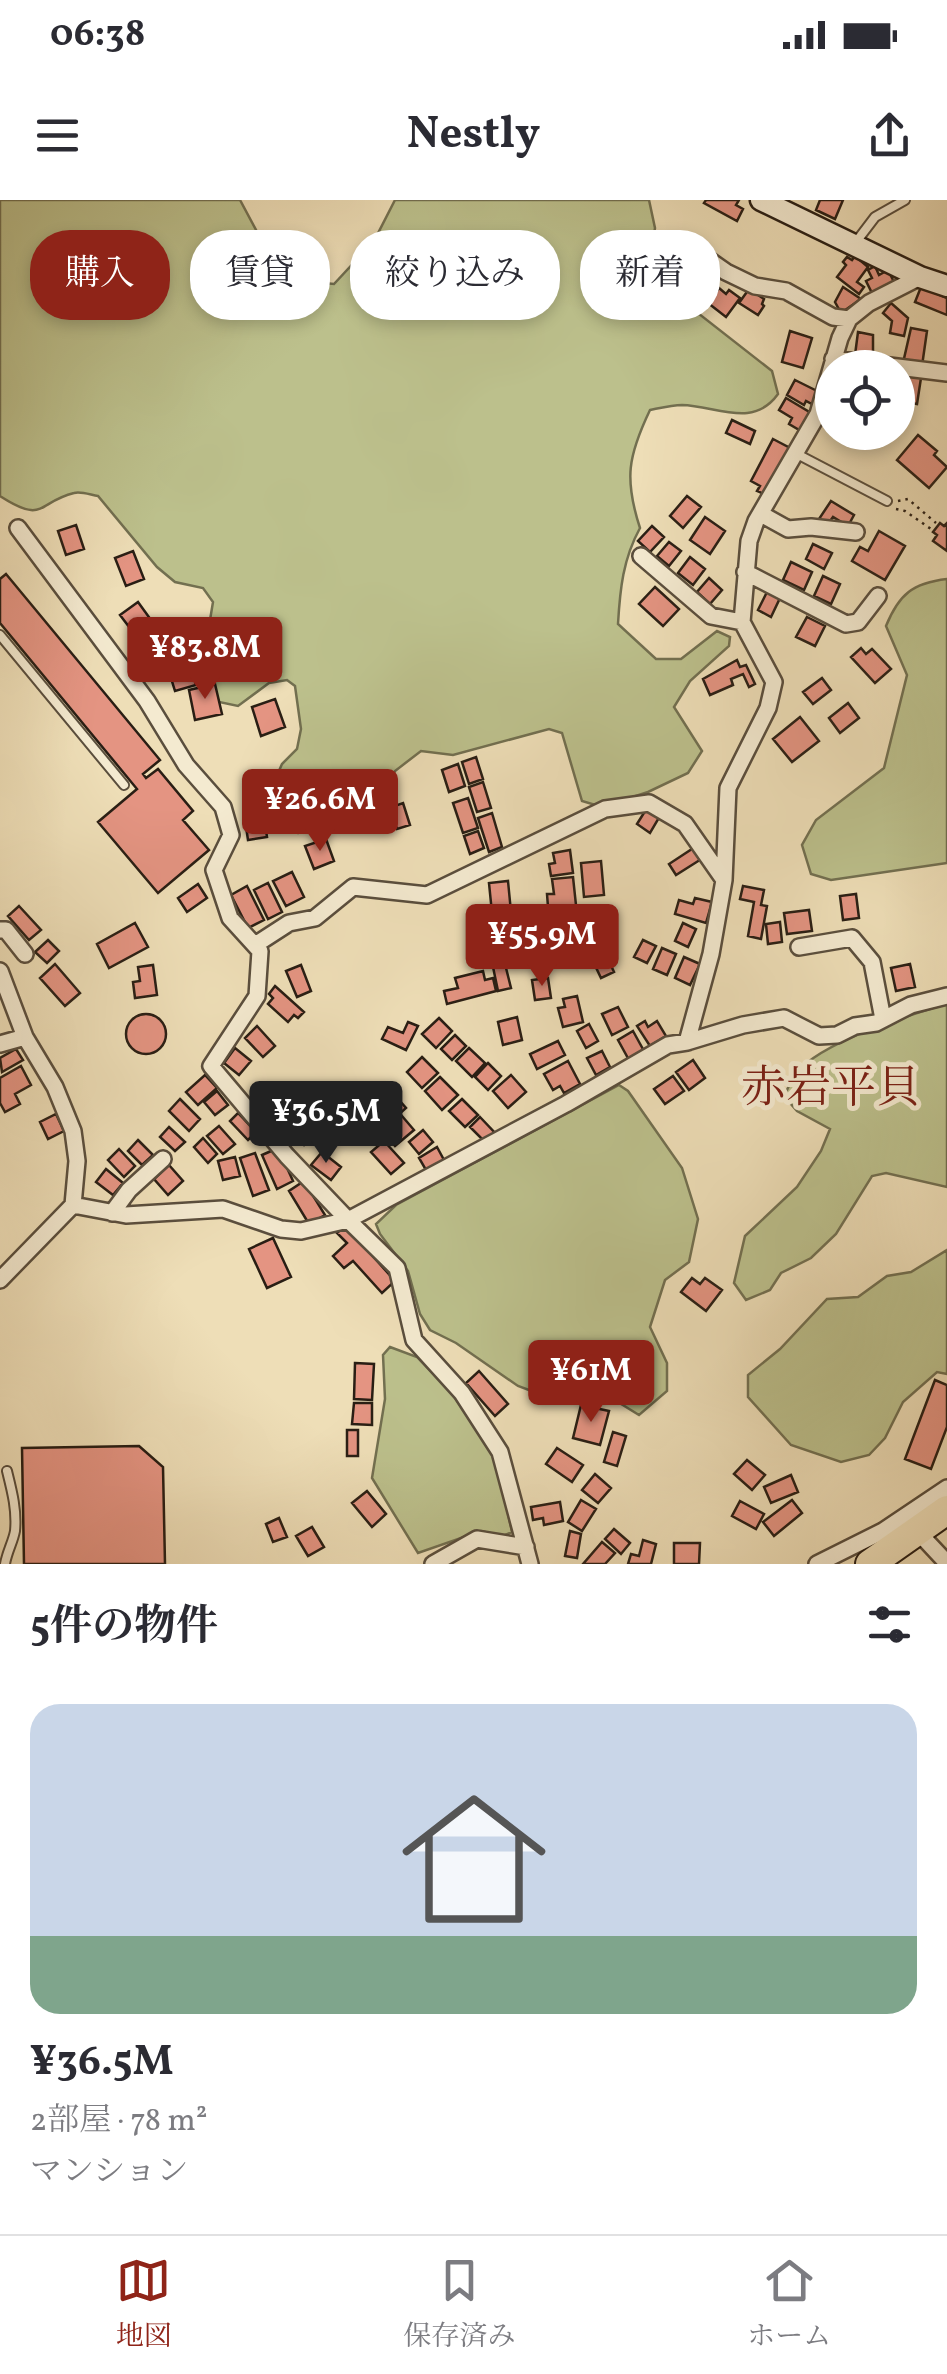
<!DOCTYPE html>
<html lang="ja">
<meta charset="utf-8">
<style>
body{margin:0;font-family:Vollkorn,"Noto Serif JP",serif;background:#f2f2f3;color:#2b2b33;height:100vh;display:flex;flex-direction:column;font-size:38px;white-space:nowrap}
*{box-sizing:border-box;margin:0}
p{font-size:32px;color:#7c7c81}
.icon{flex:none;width:55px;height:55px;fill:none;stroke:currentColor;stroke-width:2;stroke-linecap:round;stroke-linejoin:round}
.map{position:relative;height:1364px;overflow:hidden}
.drawer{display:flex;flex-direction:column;background:#fff;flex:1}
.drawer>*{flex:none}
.hud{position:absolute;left:30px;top:30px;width:888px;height:90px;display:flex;gap:20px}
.buttons{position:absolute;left:815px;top:150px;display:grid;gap:20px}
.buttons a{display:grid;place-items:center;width:100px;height:100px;border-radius:50%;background:#fff;box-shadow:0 5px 15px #0003;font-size:50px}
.price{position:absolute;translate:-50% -85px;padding:0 22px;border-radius:10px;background:#8f2418;color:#fff;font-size:32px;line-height:65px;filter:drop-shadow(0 2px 5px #0008)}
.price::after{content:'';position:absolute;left:50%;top:60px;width:30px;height:22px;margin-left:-15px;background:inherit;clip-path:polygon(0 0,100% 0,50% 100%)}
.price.active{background:#222;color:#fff}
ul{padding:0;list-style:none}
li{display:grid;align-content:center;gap:20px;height:530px;padding:0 30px}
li+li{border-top:2px solid #e1e1e2}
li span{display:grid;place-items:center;height:310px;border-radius:30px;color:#555}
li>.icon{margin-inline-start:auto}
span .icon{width:180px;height:180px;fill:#fffc;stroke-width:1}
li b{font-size:42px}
h2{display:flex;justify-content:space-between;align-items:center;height:120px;padding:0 30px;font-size:42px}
.pill{padding:0 35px;border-radius:40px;background:#fff;box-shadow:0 5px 15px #0003;font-size:35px;line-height:90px}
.pill.active{background:#8f2418;color:#fff}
.status{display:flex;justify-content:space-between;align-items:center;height:70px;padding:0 50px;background:#fff;direction:ltr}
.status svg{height:28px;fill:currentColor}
header{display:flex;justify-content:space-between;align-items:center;height:130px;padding:0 30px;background:#fff;font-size:45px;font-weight:700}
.tabs{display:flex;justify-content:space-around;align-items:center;height:140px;border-top:2px solid #e1e1e2;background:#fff;font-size:28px;color:#7c7c81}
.tabs a{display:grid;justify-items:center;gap:5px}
.tabs .active{color:#8f2418}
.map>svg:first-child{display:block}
.green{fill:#bcc08c;stroke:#726f50;stroke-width:2.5}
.building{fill:#e49482;stroke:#291e14;stroke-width:2.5}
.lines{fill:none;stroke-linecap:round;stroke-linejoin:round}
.lane-casing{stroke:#5a4e3d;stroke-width:12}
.street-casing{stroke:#5a4e3d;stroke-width:20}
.secondary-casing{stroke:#291e14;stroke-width:25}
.highway-casing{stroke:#291e14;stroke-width:32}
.path{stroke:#291e14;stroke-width:2.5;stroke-dasharray:2.5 5;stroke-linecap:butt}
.lane{stroke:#f4ead0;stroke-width:8}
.street{stroke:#f4ead0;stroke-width:15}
.secondary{stroke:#f4ead0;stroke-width:20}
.highway{stroke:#eedeb7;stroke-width:28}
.labels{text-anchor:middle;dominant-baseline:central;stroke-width:10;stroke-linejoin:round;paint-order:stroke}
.quarter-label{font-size:45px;fill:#7a1f14;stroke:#f4ead0}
</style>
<div class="status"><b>06:38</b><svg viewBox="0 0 49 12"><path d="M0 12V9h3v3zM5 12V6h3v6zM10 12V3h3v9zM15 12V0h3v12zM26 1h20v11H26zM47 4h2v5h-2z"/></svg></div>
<header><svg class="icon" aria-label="menu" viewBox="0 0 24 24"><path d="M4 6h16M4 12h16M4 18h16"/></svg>Nestly<svg class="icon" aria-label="share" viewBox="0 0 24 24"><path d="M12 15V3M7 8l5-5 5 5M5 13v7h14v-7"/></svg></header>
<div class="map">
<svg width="947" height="1364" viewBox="0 0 947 1364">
<rect width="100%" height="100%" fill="#eedeb7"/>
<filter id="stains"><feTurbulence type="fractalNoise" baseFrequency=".002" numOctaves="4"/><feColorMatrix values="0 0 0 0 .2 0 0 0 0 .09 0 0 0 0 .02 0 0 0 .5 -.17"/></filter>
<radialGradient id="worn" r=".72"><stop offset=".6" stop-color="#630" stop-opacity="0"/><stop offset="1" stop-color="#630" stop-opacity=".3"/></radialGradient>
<path class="green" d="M 0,0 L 240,0 L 277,69 L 293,80 L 334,84 L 374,41 L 395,0 L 649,0 L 655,28 L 648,74 L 772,171 L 778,194 C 753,229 717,206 682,205 C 672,205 660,208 650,210 C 628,256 624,279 640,328 C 623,359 620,389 618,424 L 656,459 L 681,459 L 717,431 L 730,437 L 729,446 L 690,481 L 674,507 L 702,551 L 688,573 L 648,592 L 602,607 L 582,601 L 562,533 L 549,529 L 453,555 L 421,551 L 395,571 L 378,600 L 357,623 L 298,633 L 277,627 L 268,596 L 282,564 L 297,549 L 301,529 L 295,486 L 287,480 L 269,483 L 238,506 L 219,502 L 203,462 L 213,402 L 203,388 L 175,382 L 157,367 L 98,296 C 91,295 81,291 74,293 C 37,302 45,325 0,296 Z
M 947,379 L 947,663 L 831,680 L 811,674 L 802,645 L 816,620 L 884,568 L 907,475 L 886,426 C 899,394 913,383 947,379 Z
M 947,804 L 947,987 L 886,973 L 872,976 L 836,1034 L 811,1058 L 781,1073 L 770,1090 L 746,1100 L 734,1083 L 745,1036 L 797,987 L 821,951 L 830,929 L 797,911 L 784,896 C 788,889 791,880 795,874 C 823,841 906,816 947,804 Z
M 619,885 L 628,891 L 682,968 L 698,1019 L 689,1062 L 665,1080 L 650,1127 L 667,1163 L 667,1191 L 639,1215 L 618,1202 L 594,1178 L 570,1172 L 537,1193 L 518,1186 L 456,1143 L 430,1130 L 420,1114 L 408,1071 L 380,1034 L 376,1024 L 396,1005 Z
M 947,1050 L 947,1174 L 937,1172 L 903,1202 L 885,1238 L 869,1255 L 841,1262 L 791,1245 L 748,1197 L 748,1175 L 780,1149 L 827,1099 L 858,1097 L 887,1076 L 911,1072 Z
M 390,1147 L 417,1157 L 451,1192 L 496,1258 L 512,1332 L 503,1336 L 481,1331 L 418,1353 L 372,1278 L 385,1199 L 383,1155 Z"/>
<path class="building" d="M 706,0 L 739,0 L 736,5 L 743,9 L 737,21 L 704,3 Z
M 820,0 L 843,0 L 835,19 L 816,10 Z
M 672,42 L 695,60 L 684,72 L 663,52 Z
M 855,56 L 868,67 L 857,82 L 864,87 L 859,94 L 837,77 L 846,65 L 843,62 L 847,57 L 852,60 Z
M 875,66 L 879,75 L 888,70 L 895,84 L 873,95 L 866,81 L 872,78 L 868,70 Z
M 843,87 L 861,99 L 841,113 L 835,102 Z
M 921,87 L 947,98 L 947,115 L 915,102 Z
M 719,88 L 726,94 L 729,90 L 740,98 L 726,117 L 708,103 Z
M 749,89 L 764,99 L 762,104 L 764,106 L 758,115 L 739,103 Z
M 891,103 L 908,118 L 904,136 L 890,133 L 892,121 L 883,113 Z
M 911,128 L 927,131 L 922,166 L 903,163 Z
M 790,131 L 812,138 L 803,168 L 782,162 Z
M 858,132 L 873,135 L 873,158 L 855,155 Z
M 909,176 L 921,178 L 917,204 L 900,201 L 904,180 L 908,181 Z
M 795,180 L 819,192 L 812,204 L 806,201 L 804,205 L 787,195 Z
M 786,198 L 811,213 L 801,231 L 789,224 L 792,218 L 779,210 Z
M 732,220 L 755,231 L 750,244 L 726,233 Z
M 918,235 L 937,251 L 934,255 L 947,267 L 929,288 L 897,260 Z
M 773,239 L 792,249 L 764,294 L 757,291 L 760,286 L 751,281 Z
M 687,296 L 701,307 L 683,328 L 670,316 Z
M 831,301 L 854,315 L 848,326 L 833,317 L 828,324 L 819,319 Z
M 705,317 L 725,331 L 710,354 L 690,340 Z
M 940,323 L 944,326 L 947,323 L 947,351 L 933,341 L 937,335 L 933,332 Z
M 76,325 L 84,349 L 66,355 L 58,331 Z
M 652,326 L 664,337 L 650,352 L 638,341 Z
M 879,331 L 905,346 L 885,380 L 852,361 L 860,347 L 868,351 Z
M 669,342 L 681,351 L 669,366 L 657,356 Z
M 813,344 L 832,353 L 824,369 L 806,359 Z
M 133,351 L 144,379 L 126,386 L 115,358 Z
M 690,357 L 705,369 L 693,385 L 678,373 Z
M 791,362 L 812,372 L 804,390 L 783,380 Z
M 6,374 L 160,560 L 143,574 L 146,578 L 158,569 L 193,611 L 183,620 L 209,650 L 158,693 L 98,622 L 137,589 L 0,423 L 0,379 Z
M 823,376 L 840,384 L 831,404 L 814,396 Z
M 709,378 L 722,390 L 710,404 L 697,392 Z
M 655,387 L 679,409 L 663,426 L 639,404 Z
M 767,392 L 780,398 L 771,417 L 758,410 Z
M 138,402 L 159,431 L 142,444 L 120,415 Z
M 807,417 L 825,426 L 815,446 L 796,437 Z
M 186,431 L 194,460 L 170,467 L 162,438 Z
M 861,448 L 866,454 L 872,449 L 891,469 L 875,483 L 851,457 Z
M 737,460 L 740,467 L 746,465 L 755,484 L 749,487 L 743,474 L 731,479 L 733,485 L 710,495 L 703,479 Z
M 192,472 L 196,485 L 175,491 L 171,478 Z
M 822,478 L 831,490 L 813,504 L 803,492 Z
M 215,484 L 222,514 L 195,520 L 189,490 Z
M 275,499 L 285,527 L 261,536 L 252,507 Z
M 848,503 L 859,518 L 840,533 L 829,518 Z
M 800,517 L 819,541 L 792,562 L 773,539 Z
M 476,557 L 483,579 L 469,584 L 462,562 Z
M 458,564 L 465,586 L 449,592 L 442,570 Z
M 483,582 L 491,608 L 477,612 L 469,587 Z
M 468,598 L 478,628 L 463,633 L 453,603 Z
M 403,603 L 410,625 L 397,629 L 389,608 Z
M 647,608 L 660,616 L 650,633 L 637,624 Z
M 263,610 L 267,637 L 248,640 L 244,613 Z
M 492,613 L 502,647 L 489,652 L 478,618 Z
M 478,631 L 484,648 L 470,654 L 464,636 Z
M 326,639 L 334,661 L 314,669 L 305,646 Z
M 695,647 L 703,658 L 676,675 L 669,664 Z
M 570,650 L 573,673 L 551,676 L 549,664 L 555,663 L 553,653 Z
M 601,661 L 604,695 L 584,697 L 581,663 Z
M 292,672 L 304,697 L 286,706 L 273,681 Z
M 573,677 L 576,705 L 548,707 L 547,694 L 554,694 L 552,679 Z
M 508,681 L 511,712 L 492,713 L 489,683 Z
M 268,683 L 282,712 L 268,719 L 254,690 Z
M 198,684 L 207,698 L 187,712 L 178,698 Z
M 247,686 L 264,720 L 248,728 L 231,695 Z
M 743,686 L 764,690 L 761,705 L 767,706 L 761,739 L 748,736 L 754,702 L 740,699 Z
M 856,694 L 859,718 L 843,720 L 840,696 Z
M 695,698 L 712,702 L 706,723 L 675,714 L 679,700 L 693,704 Z
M 19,706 L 41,730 L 29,740 L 8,716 Z
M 809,710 L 812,731 L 787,734 L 784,713 Z
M 780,722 L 782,742 L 768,744 L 766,724 Z
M 135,723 L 148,747 L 109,768 L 97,744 Z
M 683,723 L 696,729 L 688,747 L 675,741 Z
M 495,733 L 503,759 L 476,767 L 468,741 Z
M 48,740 L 59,751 L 47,763 L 35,752 Z
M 643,740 L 656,746 L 647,763 L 634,757 Z
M 662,748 L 676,754 L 667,775 L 653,769 Z
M 605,753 L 614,772 L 601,778 L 592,759 Z
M 684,757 L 700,764 L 690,785 L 675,778 Z
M 55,764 L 80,793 L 65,806 L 40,778 Z
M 505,764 L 511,788 L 498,791 L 493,767 Z
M 910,764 L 915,787 L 896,791 L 891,768 Z
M 153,765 L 157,795 L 135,798 L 133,782 L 140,781 L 138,767 Z
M 301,765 L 311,791 L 297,797 L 286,771 Z
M 483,771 L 485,780 L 493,778 L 496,791 L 447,804 L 444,791 L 458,788 L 455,778 Z
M 548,778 L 551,798 L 535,800 L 532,780 Z
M 275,786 L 304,812 L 298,818 L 294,815 L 288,822 L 268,804 L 273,798 L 269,794 Z
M 577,796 L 583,822 L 563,827 L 558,808 L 565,807 L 563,799 Z
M 618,807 L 628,827 L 612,835 L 602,814 Z
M126 834a20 20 0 1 1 40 0a20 20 0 1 1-40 0Z
M 517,817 L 522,840 L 503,845 L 498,822 Z
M 439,818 L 452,831 L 436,848 L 422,834 Z
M 645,821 L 648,827 L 657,821 L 666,836 L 650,846 L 637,826 Z
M 408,822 L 418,826 L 406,850 L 382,839 L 388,827 L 403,833 Z
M 589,824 L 598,841 L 586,848 L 577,831 Z
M 257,826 L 275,846 L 263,857 L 245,838 Z
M 633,831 L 644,851 L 629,860 L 618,840 Z
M 455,835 L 466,846 L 452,860 L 441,849 Z
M 558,841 L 565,855 L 537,869 L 530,854 Z
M 235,848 L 251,861 L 239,875 L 224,863 Z
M 469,848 L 485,863 L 472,877 L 456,861 Z
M 16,849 L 23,860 L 2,872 L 0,858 Z
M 602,851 L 610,867 L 596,875 L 587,858 Z
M 422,857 L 438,873 L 422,888 L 407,872 Z
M 693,860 L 705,878 L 689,890 L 676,872 Z
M 568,861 L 580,884 L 564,893 L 560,886 L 553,890 L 544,874 Z
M 488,863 L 501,876 L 488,890 L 475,877 Z
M 21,866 L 31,885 L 15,894 L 20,904 L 5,912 L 0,903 L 0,878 Z
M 205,875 L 217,888 L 198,905 L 186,892 Z
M 511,875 L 526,892 L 508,908 L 493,891 Z
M 673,876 L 684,891 L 665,904 L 654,889 Z
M 440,877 L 458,895 L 442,910 L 425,891 Z
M 302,886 L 314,897 L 291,923 L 279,911 Z
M 217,891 L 228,905 L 215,915 L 204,902 Z
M 392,892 L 406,908 L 395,918 L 386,907 L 389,904 L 384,899 Z
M 369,894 L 385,901 L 375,924 L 359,918 Z
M 180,899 L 200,919 L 189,931 L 169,911 Z
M 462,899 L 478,915 L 465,927 L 449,911 Z
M 315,901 L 324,910 L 316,918 L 323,925 L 304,945 L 292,934 L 301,925 L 297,921 Z
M 337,912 L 355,919 L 349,935 L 331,928 Z
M 238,913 L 256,932 L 248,940 L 230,921 Z
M 56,914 L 64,931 L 48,939 L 40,922 Z
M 402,916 L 414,930 L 395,946 L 384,933 Z
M 480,917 L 496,934 L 486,943 L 470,927 Z
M 219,926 L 235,944 L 223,954 L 207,936 Z
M 169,927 L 185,942 L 175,951 L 160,937 Z
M 423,930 L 433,942 L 419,954 L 409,942 Z
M 203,938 L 217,954 L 208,963 L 194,947 Z
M 138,940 L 153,955 L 142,965 L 128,951 Z
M 384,941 L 404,963 L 391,974 L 371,952 Z
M 437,947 L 444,960 L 426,970 L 419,958 Z
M 278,948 L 293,981 L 277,989 L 262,955 Z
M 119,949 L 135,966 L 124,977 L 108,960 Z
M 322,952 L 341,967 L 331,980 L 311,965 Z
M 255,953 L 269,990 L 253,996 L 240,958 Z
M 235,957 L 240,976 L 223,980 L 218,961 Z
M 169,965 L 183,981 L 168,995 L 154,979 Z
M 106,969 L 123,983 L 113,995 L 96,982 Z
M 304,981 L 325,1015 L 309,1024 L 289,991 Z
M 345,1025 L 395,1081 L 382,1093 L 353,1061 L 344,1068 L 333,1056 L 347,1043 L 337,1033 Z
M 273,1038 L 291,1077 L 267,1088 L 249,1049 Z
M 692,1078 L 700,1084 L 705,1078 L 722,1090 L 706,1111 L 681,1092 Z
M 355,1163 L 374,1164 L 372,1200 L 354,1199 Z
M 479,1171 L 508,1204 L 495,1216 L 466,1183 Z
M 935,1180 L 947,1185 L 947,1227 L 931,1269 L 905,1259 Z
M 354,1203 L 372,1203 L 372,1225 L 352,1224 Z
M 581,1205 L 609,1211 L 600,1245 L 573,1238 Z
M 347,1230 L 358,1230 L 358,1256 L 347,1256 Z
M 613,1232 L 626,1236 L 617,1266 L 604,1262 Z
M 139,1246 L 163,1267 L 165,1364 L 24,1364 L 22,1248 Z
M 557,1248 L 583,1265 L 572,1282 L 546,1264 Z
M 747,1260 L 765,1275 L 752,1290 L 734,1274 Z
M 595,1274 L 611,1288 L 598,1303 L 582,1290 Z
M 791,1275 L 798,1292 L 771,1303 L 764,1287 Z
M 367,1291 L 386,1314 L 372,1327 L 352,1303 Z
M 581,1300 L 596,1309 L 582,1331 L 568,1322 Z
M 792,1300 L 802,1313 L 774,1336 L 763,1322 Z
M 740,1301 L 764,1314 L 756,1329 L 732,1316 Z
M 560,1302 L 563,1321 L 544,1325 L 543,1318 L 533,1320 L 531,1307 Z
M 279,1318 L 287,1337 L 273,1342 L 266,1324 Z
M 312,1327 L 324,1347 L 308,1356 L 296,1336 Z
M 614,1329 L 630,1343 L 621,1354 L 605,1339 Z
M 570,1331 L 581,1334 L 577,1358 L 565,1356 Z
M 643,1340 L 656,1344 L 651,1364 L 628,1364 L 631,1354 L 639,1356 Z
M 602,1342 L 615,1353 L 605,1364 L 583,1364 Z
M 674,1343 L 700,1343 L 699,1364 L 674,1364 Z"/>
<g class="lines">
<defs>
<path id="lane" d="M 856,42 L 875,17 L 905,0
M 797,254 L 887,301
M 0,435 L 124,585
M 5,1364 C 7,1352 13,1342 15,1331 C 17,1310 12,1291 7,1271"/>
<path id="street" d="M 660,64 L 674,77 L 683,80 L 709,60 L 726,72 L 755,86 L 786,91 L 833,117 L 849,119
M 833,159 L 947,173
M 761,314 L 788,329 L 811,327 L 856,332
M 18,328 L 147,501 L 186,565 L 223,607 L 231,635 L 214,670 L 230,718 L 260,751 L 257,796 L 211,866 L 287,956 L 348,1020 L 566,904 L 668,845 L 687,842 L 711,754 L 724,680 L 728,588 L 768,508 L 774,482 L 742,422 L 749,341 L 756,321 L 818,214 L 840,138 L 849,119 L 869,103 L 920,77
M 641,356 L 711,416 L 742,422
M 745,372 L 846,424 L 858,422 L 878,396
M 0,730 L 6,730 L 25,754
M 255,745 L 289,723 L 315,718 L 353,687 L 427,695 L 605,609 L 649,603 L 685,624 L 724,680
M 799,747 L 852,738 L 872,762 L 883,819
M 0,771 L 25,837 L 55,887 L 73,931 L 77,961 L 73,1005 L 0,1080
M 687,842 L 743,825 L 784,818 L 819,836 L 837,835 L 855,826 L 876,823 L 911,805 L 947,796
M 0,844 L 25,837
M 73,1005 L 126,1015 L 223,1009 L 281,1029 L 301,1031 L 348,1020 L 397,1068 L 414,1140 L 462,1193 L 500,1252 L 530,1364
M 112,1013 L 129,990 L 163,959
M 918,1332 L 947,1363
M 433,1364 L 477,1339 L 526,1347
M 817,1364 L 883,1331 L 947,1288"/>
<path id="secondary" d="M 761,0 L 920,77 L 947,86"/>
<path id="highway" d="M 870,1364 L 947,1310"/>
</defs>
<use href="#lane" class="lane-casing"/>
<use href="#street" class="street-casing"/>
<use href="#secondary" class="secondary-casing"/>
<use href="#highway" class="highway-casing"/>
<path class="path" d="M 898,301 L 908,299 L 936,323
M 896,309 L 905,311 L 931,329"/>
<use href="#lane" class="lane"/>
<use href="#street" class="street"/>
<use href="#secondary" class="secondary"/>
<use href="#highway" class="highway"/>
</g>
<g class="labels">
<g class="quarter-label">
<text x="831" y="890">赤岩平貝</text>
</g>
</g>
<rect width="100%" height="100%" filter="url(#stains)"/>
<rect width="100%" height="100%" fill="url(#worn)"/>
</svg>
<div class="buttons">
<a><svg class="icon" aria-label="locate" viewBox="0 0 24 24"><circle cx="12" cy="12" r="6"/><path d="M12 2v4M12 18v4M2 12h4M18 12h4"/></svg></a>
</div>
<b class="price" style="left:205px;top:502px">¥83.8M</b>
<b class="price" style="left:320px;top:654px">¥26.6M</b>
<b class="price" style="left:542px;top:789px">¥55.9M</b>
<b class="price active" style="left:326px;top:966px">¥36.5M</b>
<b class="price" style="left:591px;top:1225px">¥61M</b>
<div class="hud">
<a class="pill active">購入</a>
<a class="pill">賃貸</a>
<a class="pill">絞り込み</a>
<a class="pill">新着</a>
</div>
</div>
<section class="drawer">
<h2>5件の物件<svg class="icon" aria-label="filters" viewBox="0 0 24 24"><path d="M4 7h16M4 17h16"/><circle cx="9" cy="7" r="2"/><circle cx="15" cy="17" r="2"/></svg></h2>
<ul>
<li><span style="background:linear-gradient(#c9d6e8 75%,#7fa58c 0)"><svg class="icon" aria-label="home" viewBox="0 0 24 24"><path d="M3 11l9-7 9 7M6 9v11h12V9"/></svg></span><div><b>¥36.5M</b><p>2部屋 · 78 m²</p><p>マンション</p></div></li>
</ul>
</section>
<nav class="tabs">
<a class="active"><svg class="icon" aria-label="map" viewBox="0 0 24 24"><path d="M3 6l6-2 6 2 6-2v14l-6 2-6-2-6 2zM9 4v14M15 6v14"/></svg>地図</a>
<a><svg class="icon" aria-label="saved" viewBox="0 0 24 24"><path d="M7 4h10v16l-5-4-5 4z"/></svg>保存済み</a>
<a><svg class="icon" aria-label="home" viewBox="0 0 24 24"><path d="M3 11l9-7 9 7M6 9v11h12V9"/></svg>ホーム</a>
</nav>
